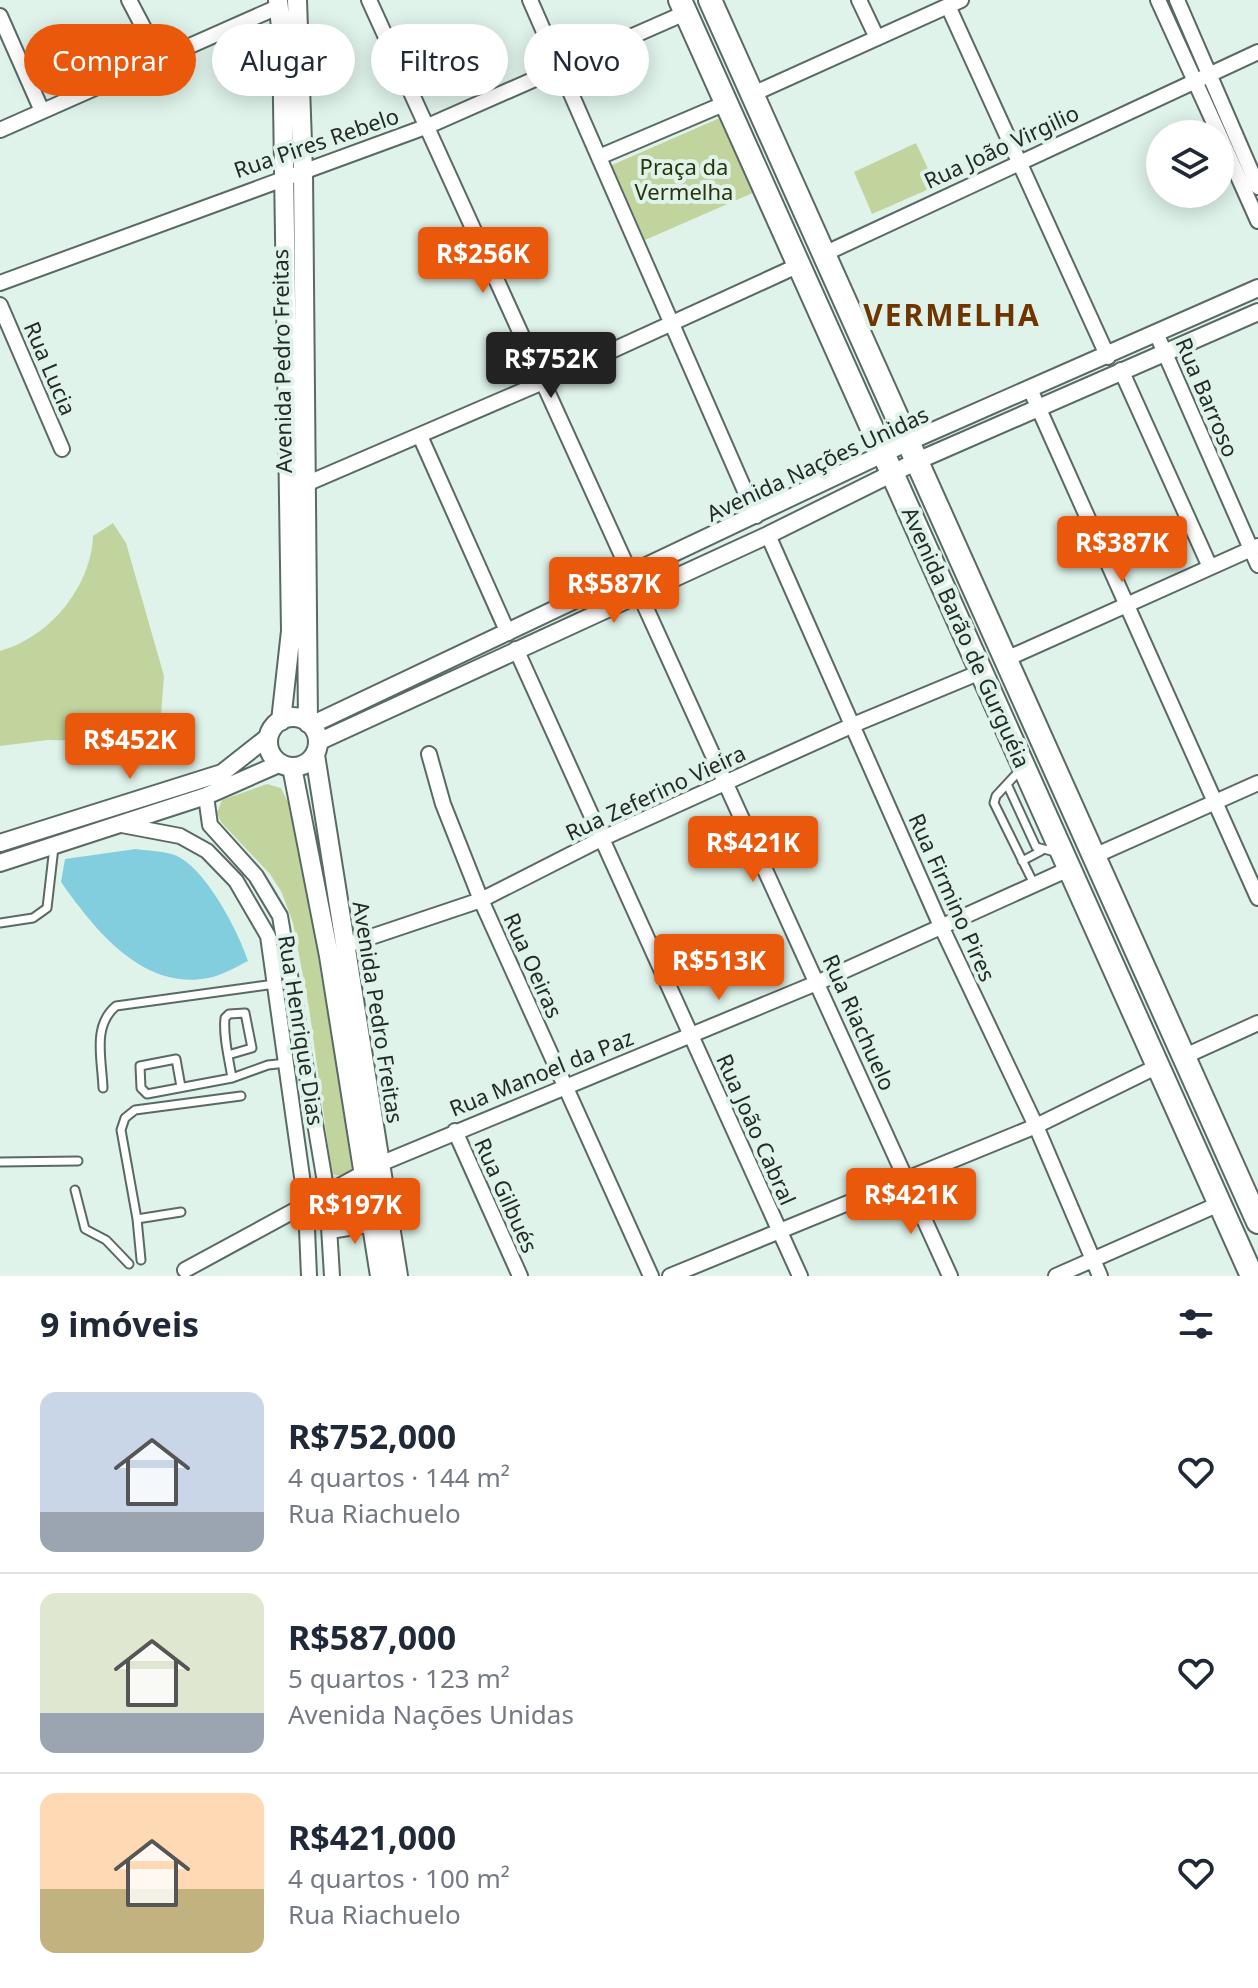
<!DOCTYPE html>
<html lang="pt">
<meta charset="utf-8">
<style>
body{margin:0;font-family:"Noto Sans",sans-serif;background:#f6f6f7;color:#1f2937;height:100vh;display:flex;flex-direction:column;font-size:30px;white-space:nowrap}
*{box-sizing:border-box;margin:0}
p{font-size:26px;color:#747a83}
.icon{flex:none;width:44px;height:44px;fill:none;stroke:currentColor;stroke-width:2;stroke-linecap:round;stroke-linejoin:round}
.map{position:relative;height:1276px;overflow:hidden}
.side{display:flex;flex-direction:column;background:#fff;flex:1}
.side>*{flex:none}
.banner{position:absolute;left:24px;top:24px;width:800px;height:72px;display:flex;gap:16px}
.tools{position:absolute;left:1146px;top:120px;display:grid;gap:16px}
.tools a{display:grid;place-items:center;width:88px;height:88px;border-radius:50%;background:#fff;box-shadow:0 4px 20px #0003;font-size:40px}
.price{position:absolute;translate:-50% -68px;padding:0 18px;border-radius:8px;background:#ea580c;color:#fff;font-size:26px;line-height:52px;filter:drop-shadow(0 2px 4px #0008)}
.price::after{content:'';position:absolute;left:50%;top:48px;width:24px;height:18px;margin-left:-12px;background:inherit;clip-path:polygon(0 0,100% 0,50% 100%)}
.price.active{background:#222;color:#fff}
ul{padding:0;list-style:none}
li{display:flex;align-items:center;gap:24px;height:200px;padding:0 40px}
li+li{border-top:2px solid #e0e1e3}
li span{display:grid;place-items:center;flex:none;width:224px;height:160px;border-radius:16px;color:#555}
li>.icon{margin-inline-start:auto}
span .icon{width:96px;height:96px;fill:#fffc;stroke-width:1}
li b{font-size:34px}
h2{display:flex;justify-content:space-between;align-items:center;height:96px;padding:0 40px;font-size:34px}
.chip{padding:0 28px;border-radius:36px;background:#fff;box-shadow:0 4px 20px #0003;font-size:28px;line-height:72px}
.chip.active{background:#ea580c;color:#fff}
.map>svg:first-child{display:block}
.green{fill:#c2d49e}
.water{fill:#82cdde}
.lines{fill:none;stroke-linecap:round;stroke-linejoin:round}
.service-casing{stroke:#596a63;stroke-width:11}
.minor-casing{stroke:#596a63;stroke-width:18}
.tertiary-casing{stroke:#596a63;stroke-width:20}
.secondary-casing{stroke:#596a63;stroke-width:22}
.primary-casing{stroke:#596a63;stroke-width:26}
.service{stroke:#fff;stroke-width:7}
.minor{stroke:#fff;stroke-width:14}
.tertiary{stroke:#fff;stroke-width:16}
.secondary{stroke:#fff;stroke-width:18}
.primary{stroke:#fff;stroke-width:22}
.labels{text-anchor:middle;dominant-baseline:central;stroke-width:8;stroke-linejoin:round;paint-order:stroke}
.street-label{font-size:22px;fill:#232a27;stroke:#dff3ea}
.park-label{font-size:22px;fill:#29340a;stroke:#dff3ea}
.district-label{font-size:30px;font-weight:bold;letter-spacing:2px;fill:#6f3500;stroke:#dff3ea}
</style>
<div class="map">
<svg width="1258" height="1276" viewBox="0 0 1258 1276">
<rect width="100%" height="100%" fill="#dff3ea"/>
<path class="green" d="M 722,117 L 755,192 L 645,240 L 612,165 Z
M 916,143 L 936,186 L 872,214 L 854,172 Z
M 113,523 L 126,543 L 164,676 L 160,727 L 142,742 L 48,740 L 0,746 L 0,651 C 50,637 91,587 93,536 Z
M 267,784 L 281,788 L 295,817 L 353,1167 L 344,1176 L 332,1174 L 309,1008 L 293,923 L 282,893 L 270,874 L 221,822 L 217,813 L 222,800 Z"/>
<path class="water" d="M 136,849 C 148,851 168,851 179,857 C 208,873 238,931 248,961 C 236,967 221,976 208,978 C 143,991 94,929 61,882 L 65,859 Z"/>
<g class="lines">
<defs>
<path id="service" d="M 1021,769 L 996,796 L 994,803 L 1034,884
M 1007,784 L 1036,847 L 1059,853
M 1022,861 L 1041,851
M 0,923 L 33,918 L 47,908 L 54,847
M 228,1055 L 252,1048 L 245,1013 L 229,1014 L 225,1018 C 223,1037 229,1059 232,1078
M 181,1087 L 176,1059 L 140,1066 L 141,1088 L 147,1094 L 232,1078 L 268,1065 L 287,1063
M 103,1088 C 102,1059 92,1026 116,1006 L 275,984
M 0,1162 L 78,1161
M 75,1190 L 85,1229 L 106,1240 L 129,1264
M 137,1219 L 121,1130 L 125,1118 L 135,1110 L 241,1096
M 141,1260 L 137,1219 L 181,1212"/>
<path id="minor" d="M 129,0 L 160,59
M 369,0 L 950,1276
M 530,0 L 756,516
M 859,0 L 877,38
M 1158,0 L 1219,134
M 1177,0 L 1258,187
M 948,6 L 1108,357
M 0,16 L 42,111
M 753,94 L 961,0
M 0,130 L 280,6
M 1220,136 L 1258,221
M 599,157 L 726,103
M 826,253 L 1258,52
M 0,283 L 428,126 L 685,13
M 0,305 L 62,449
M 1157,335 L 1258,565
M 1121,370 L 1210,567
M 1030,389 L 1258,898
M 420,436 L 508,633
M 299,487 L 543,382 L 797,266
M 768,535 L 941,926 L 1036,1126 L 1100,1276
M 516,649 L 800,1276
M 1004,660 L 1258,546
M 429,754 L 443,804 L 481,900 L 651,1276
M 206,796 L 210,825 L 256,876 L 280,916 L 327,1194 L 332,1276
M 122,825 L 180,836 L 207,851 L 236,881 L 268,936 L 306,1205 L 309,1276
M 1092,857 L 1258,783
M 344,946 L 481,900 L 603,838 L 853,725 L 983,671
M 1183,1057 L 1258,1023
M 455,1131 L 520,1276
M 330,1231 L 373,1224
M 185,1270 L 380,1164 L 819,982 L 1071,868
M 670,1276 L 1036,1126 L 1156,1067
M 1056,1276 L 1219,1204"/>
<path id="tertiary" d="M 311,725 L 908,442 L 1258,288
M 318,742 L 768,535 L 917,461 L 1258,312
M 0,843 L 222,773 L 269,736
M 0,863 L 206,796 L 281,763"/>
<path id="secondary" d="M 278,0 L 282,36 L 291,631 L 281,721
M 297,0 L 303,172 L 308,723
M268 742a25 25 0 1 1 50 0a25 25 0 1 1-50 0Z
M 315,755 L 398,1276
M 292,767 L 329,956 L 380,1276"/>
<path id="primary" d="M 680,0 L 1252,1276
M 710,0 L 1258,1222"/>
</defs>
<use href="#service" class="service-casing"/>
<use href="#minor" class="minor-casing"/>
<use href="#tertiary" class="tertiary-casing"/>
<use href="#secondary" class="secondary-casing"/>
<use href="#primary" class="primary-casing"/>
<use href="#service" class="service"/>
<use href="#minor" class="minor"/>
<use href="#tertiary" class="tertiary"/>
<use href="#secondary" class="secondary"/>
<use href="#primary" class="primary"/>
</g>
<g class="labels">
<g class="street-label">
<text transform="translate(316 142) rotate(-19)">Rua Pires Rebelo</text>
<text transform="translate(1001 146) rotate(-25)">Rua João Virgilio</text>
<text transform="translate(281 361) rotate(-91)">Avenida Pedro Freitas</text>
<text transform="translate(51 368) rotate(67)">Rua Lucia</text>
<text transform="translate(1208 397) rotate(67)">Rua Barroso</text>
<text transform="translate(817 463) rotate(-25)">Avenida Nações Unidas</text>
<text transform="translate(967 637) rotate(66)">Avenida Barão de Gurguéia</text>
<text transform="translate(655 792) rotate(-25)">Rua Zeferino Vieira</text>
<text transform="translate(953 897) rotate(66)">Rua Firmino Pires</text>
<text transform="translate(534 965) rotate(66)">Rua Oeiras</text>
<text transform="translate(379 1012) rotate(81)">Avenida Pedro Freitas</text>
<text transform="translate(860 1022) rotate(66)">Rua Riachuelo</text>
<text transform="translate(302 1030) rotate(81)">Rua Henrique Dias</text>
<text transform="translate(541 1072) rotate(-22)">Rua Manoel da Paz</text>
<text transform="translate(757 1129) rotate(66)">Rua João Cabral</text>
<text transform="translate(507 1195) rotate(66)">Rua Gilbués</text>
</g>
<g class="park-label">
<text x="684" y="166">Praça da<tspan x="684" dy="25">Vermelha</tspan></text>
</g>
<g class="district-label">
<text x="952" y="314">VERMELHA</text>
</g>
</g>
</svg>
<div class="tools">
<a><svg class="icon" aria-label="layers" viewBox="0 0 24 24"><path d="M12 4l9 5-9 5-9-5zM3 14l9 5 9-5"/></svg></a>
</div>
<b class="price" style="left:483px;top:295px">R$256K</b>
<b class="price active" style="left:551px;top:400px">R$752K</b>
<b class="price" style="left:1122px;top:584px">R$387K</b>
<b class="price" style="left:614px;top:625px">R$587K</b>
<b class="price" style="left:130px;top:781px">R$452K</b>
<b class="price" style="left:753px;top:884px">R$421K</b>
<b class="price" style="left:719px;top:1002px">R$513K</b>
<b class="price" style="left:911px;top:1236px">R$421K</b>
<b class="price" style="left:355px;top:1246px">R$197K</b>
<div class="banner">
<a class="chip active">Comprar</a>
<a class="chip">Alugar</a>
<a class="chip">Filtros</a>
<a class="chip">Novo</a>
</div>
</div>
<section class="side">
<h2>9 imóveis<svg class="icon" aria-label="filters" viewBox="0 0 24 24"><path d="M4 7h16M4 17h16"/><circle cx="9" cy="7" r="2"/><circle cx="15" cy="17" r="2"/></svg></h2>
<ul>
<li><span style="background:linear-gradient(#c9d6e8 75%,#9aa5b1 0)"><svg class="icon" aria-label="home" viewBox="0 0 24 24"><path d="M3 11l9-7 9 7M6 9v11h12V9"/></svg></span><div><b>R$752,000</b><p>4 quartos · 144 m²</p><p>Rua Riachuelo</p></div><svg class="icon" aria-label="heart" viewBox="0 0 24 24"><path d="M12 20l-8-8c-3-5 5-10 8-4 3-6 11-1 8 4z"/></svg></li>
<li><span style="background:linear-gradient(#dfe7d0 75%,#9aa5b1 0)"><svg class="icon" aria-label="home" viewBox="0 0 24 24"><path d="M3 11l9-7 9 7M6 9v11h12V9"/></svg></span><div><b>R$587,000</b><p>5 quartos · 123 m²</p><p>Avenida Nações Unidas</p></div><svg class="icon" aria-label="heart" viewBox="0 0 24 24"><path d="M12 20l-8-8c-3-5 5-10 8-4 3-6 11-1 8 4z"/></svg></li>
<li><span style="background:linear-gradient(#ffd9b3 60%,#c2b280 0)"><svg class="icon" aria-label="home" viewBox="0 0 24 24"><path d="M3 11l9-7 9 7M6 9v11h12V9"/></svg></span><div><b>R$421,000</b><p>4 quartos · 100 m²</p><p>Rua Riachuelo</p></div><svg class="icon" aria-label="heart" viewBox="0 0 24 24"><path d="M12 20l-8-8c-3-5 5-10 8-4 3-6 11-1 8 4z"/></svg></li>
</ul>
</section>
